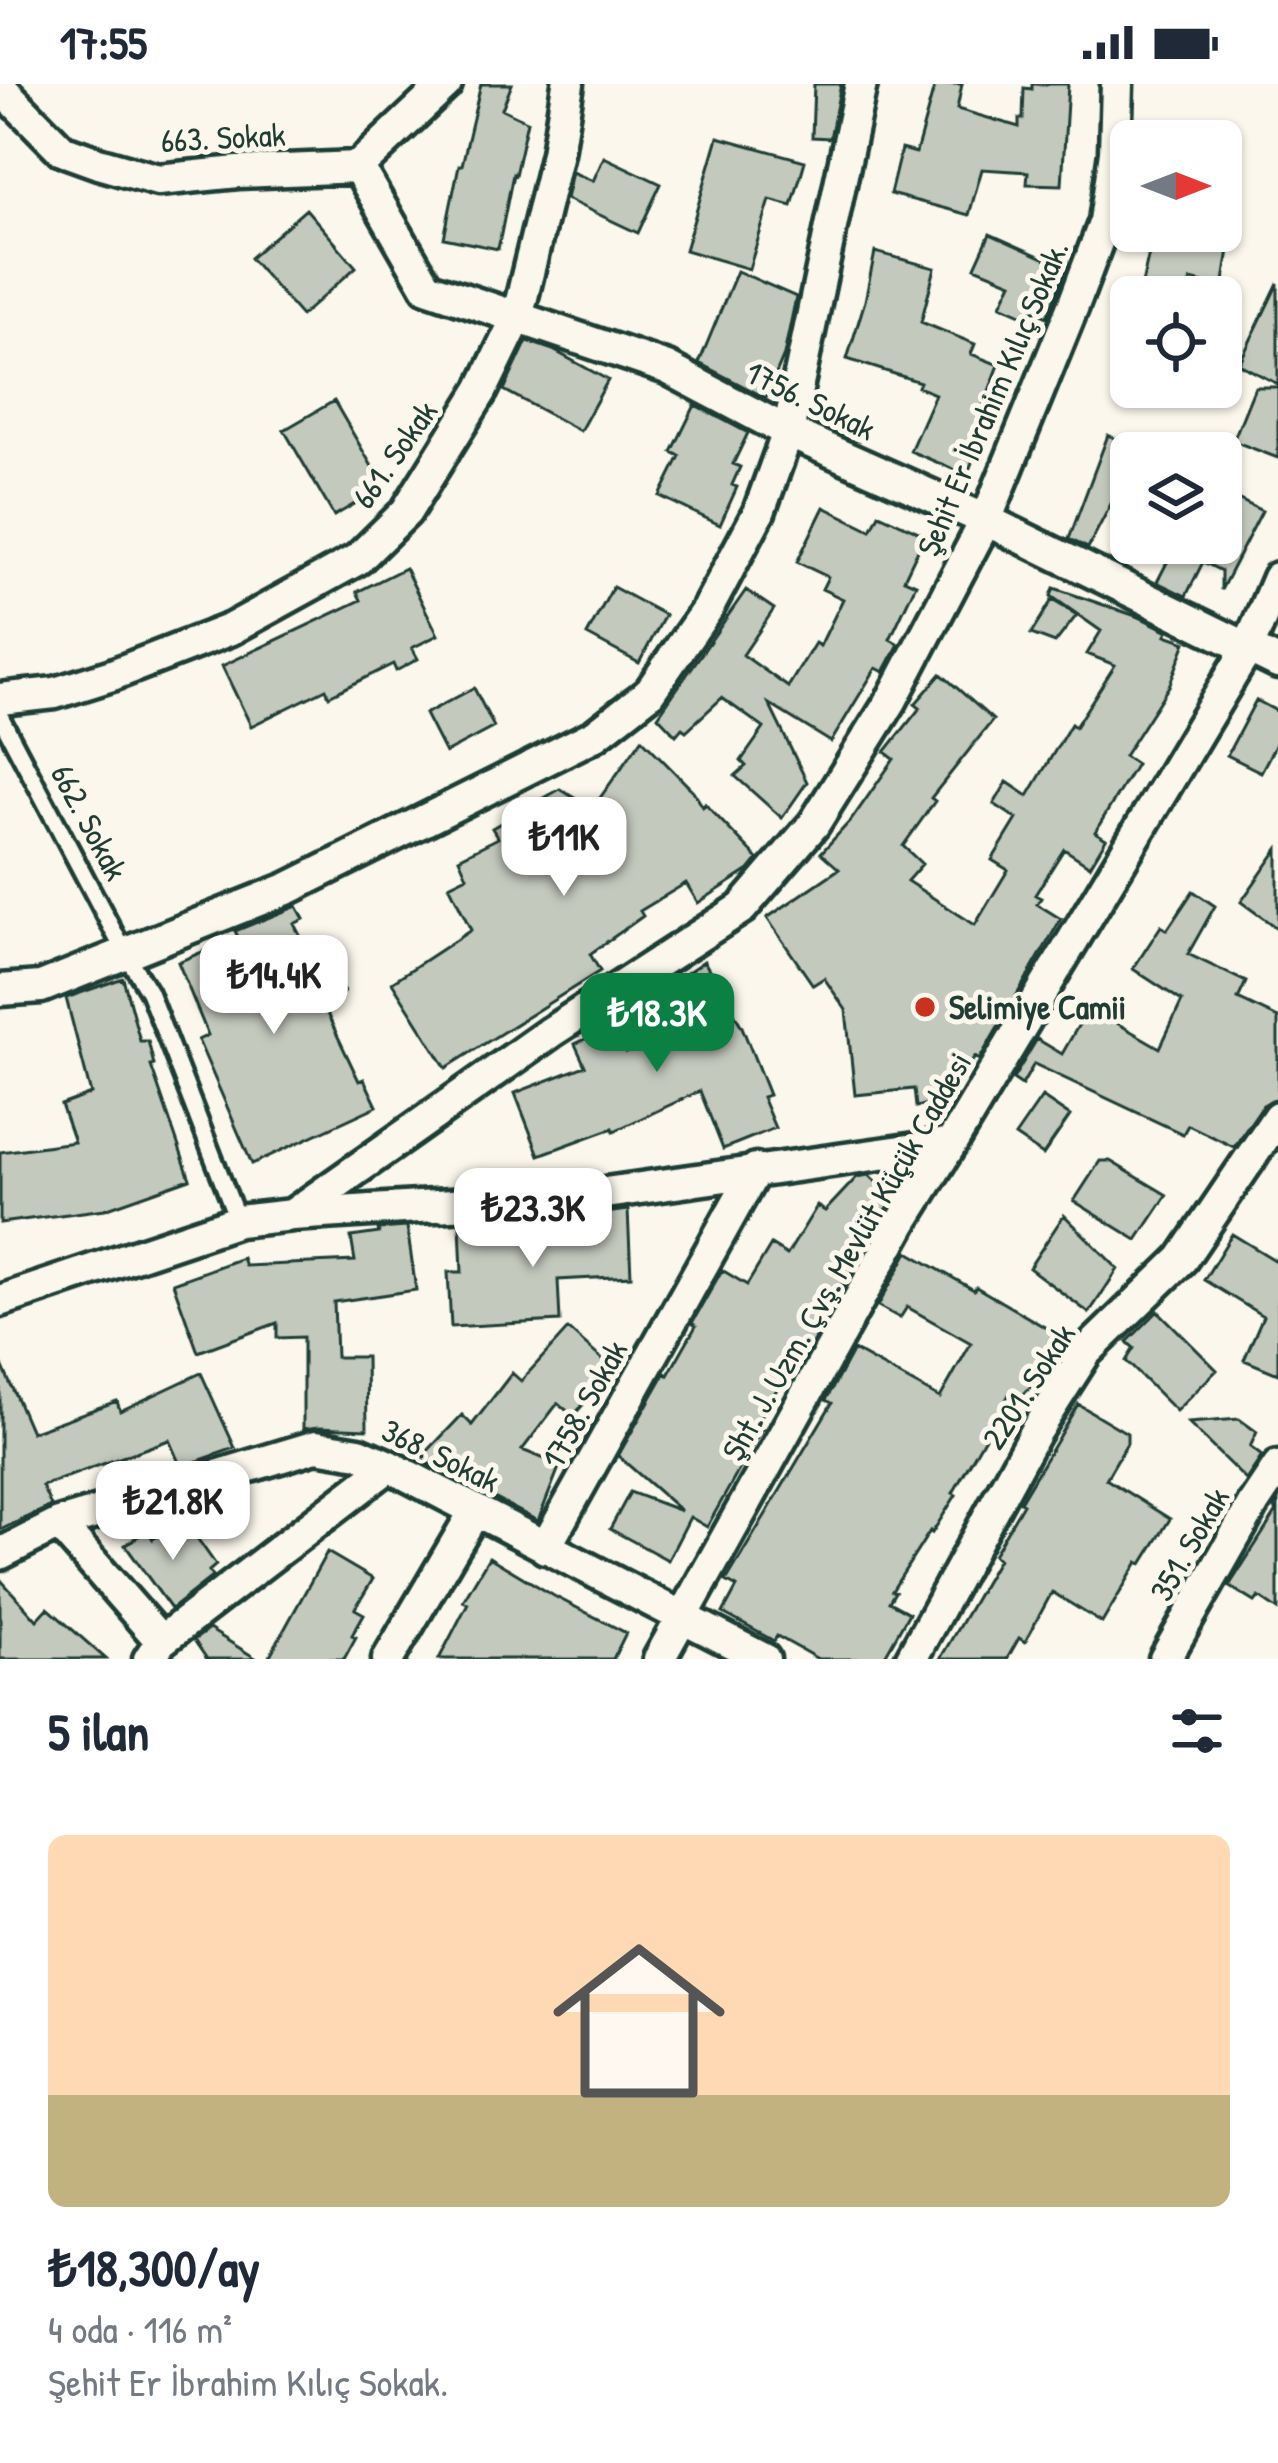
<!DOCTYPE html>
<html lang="tr">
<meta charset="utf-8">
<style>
body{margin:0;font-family:"Patrick Hand",sans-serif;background:#f2f2f3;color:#1f2937;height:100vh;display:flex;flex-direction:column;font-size:45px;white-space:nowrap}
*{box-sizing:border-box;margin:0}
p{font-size:39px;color:#747a83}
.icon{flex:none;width:66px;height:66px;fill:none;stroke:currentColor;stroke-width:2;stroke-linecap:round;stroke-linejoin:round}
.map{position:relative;height:1575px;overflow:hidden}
.side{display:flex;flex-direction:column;background:#fff;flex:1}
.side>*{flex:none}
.needle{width:78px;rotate:90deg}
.tools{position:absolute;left:1110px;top:36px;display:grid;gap:24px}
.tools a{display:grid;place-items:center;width:132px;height:132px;border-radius:18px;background:#fff;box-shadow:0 3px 9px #0004;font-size:60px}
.price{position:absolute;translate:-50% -102px;padding:0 27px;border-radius:24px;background:#fff;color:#222;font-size:39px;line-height:78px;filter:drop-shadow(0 3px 6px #0008)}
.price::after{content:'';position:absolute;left:50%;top:72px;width:36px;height:27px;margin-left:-18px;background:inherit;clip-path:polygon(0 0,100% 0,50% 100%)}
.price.selected{background:#0b8043;color:#fff}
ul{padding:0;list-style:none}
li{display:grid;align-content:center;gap:24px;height:636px;padding:0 48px}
li span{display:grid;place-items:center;height:372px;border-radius:18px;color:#555}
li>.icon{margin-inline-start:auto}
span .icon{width:216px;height:216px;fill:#fffc;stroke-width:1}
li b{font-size:51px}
h2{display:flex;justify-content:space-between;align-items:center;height:144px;padding:0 48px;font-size:51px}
.status{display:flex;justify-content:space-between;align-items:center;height:84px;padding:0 60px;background:#fff;direction:ltr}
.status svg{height:33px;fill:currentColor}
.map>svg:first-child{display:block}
.building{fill:#c4c9be;stroke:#1f3d34;stroke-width:3}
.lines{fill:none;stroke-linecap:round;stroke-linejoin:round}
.lane-casing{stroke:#1f3d34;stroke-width:24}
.street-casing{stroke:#1f3d34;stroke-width:39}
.lane{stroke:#fbf7ec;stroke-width:15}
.street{stroke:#fbf7ec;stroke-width:30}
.poi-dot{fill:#c8321e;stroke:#fbf7ec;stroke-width:4.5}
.labels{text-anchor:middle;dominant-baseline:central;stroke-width:10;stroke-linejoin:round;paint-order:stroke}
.street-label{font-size:33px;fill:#1f3d34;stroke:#fbf7ec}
.poi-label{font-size:33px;font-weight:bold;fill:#1f3d34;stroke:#fbf7ec;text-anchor:start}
</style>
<div class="status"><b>17:55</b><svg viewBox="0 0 49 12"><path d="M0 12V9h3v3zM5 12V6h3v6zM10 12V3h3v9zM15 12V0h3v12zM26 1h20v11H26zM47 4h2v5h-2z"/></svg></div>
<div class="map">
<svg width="1278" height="1575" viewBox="0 0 1278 1575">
<rect width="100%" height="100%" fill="#fbf7ec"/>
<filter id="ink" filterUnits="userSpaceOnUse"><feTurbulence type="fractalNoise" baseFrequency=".00833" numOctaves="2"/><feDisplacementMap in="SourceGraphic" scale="24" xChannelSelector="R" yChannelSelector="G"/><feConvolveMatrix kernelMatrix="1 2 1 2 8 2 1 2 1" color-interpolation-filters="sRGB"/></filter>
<g filter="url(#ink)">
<path class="building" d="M 481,0 L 512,0 L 502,25 L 527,37 L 515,91 L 513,90 L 498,165 L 444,154 L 459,81 L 462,81 Z
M 814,0 L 841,0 L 830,54 L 812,53 Z
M 935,0 L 962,0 L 957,25 L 1019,43 L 1019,35 L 1023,35 L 1024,4 L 1032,5 L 1032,0 L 1068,0 L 1062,101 L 1027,100 L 1028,88 L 982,85 L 969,131 L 890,110 L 901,65 L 916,69 Z
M 718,53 L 805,77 L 792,122 L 770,116 L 749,185 L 685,166 Z
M 604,73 L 661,100 L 638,149 L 566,115 L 572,88 L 593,97 Z
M 306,125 L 356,183 L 301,232 L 250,174 Z
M 1178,147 L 1232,147 L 1223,204 L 1191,196 L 1185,213 L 1139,213 L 1152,156 L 1176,162 Z
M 990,150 L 1066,184 L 1047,233 L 1031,225 L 1028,233 L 1001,221 L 1012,198 L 975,183 Z
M 875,168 L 935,184 L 921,238 L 975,260 L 971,270 L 999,281 L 977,338 L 982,340 L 976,353 L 981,356 L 967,391 L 910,367 L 935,310 L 918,303 L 920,298 L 847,275 L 865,217 Z
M 737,187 L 796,213 L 784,271 L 766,314 L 699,279 Z
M 1278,199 L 1278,300 L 1239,280 Z
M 527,257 L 553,266 L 608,296 L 580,347 L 504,306 Z
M 1255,303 L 1278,303 L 1278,374 L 1233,357 Z
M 334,317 L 384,403 L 334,432 L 284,346 Z
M 695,321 L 748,349 L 733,380 L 740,383 L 732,401 L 737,403 L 720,441 L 660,412 L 680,372 L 672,368 Z
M 1108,351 L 1131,362 L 1131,420 L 1114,414 L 1088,464 L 1069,455 Z
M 1221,407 L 1262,427 L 1221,506 L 1221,487 L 1203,478 L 1186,512 L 1157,498 L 1175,463 L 1167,459 L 1221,459 Z
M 824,423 L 871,446 L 879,430 L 925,451 L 904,495 L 916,500 L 890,555 L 899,560 L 884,588 L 876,584 L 831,658 L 769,620 L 807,698 L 782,734 L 735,692 L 746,682 L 741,677 L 764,644 L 722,614 L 686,647 L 682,644 L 676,651 L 658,632 L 746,506 L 774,525 L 743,571 L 788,603 L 815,559 L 820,562 L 843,515 L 822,505 L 828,493 L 797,478 Z
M 405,484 L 438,551 L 412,564 L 418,575 L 396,587 L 393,580 L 329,612 L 326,605 L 251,642 L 222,582 L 361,516 L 357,508 Z
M 613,503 L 665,531 L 639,579 L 587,551 Z
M 1054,504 L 1139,533 L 1168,547 L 1166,551 L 1186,558 L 1169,602 L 1124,672 L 1136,680 L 1095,748 L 1106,755 L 1090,782 L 1064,765 L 1035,811 L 1041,814 L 1037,820 L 1061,835 L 979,976 L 975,973 L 957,1002 L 955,1015 L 916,1023 L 914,1005 L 855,1011 L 846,926 L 824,894 L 813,901 L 767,834 L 839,785 L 821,769 L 852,735 L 894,675 L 885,668 L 920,624 L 915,620 L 941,590 L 993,636 L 931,714 L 935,717 L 903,762 L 922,780 L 907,797 L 975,841 L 1008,786 L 992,776 L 1017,735 L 994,720 L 1007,698 L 1028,712 L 1071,640 L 1075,643 L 1115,581 L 1087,570 L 1101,547 L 1051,512 Z
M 1052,516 L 1077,531 L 1055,559 L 1031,550 Z
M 474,604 L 494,643 L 445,669 L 425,630 Z
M 1256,616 L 1278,628 L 1278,656 L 1261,688 L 1227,671 Z
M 642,655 L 693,707 L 703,723 L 705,720 L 758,775 L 749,786 L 698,819 L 686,799 L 640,827 L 643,832 L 590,870 L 600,887 L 446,984 L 392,898 L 471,846 L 449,801 L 467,792 L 459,774 L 498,754 L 492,744 L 560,705 L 592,725 Z
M 1278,765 L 1278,845 L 1241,818 Z
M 1193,807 L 1215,822 L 1188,870 L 1246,898 L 1238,915 L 1278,934 L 1278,1014 L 1263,1021 L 1234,1063 L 1188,1041 L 1183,1050 L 1034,980 L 1022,1001 L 1013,995 L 1037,955 L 1062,970 L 1089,923 L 1160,964 L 1182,917 L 1133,885 L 1161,842 L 1167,846 Z
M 297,822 L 304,835 L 294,840 L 320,890 L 331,884 L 344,908 L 322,919 L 359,997 L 364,995 L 377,1022 L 252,1080 L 198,956 L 208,951 L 178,878 L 238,853 L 235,847 Z
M 704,877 L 742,943 L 769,1011 L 762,1013 L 775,1044 L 723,1065 L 700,1007 L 614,1047 L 613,1044 L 539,1071 L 515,1009 L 585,982 L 575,960 L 614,942 L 626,968 L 679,944 L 658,909 Z
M 123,894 L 140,957 L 148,957 L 154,981 L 151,982 L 190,1095 L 105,1125 L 0,1139 L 0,1068 L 74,1058 L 61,1021 L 91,1010 L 66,914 Z
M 1042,1013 L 1070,1032 L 1043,1071 L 1015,1052 Z
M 1100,1077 L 1110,1077 L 1167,1111 L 1137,1156 L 1074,1117 Z
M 869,1091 L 894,1115 L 871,1147 L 874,1149 L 844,1202 L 841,1201 L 816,1244 L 819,1248 L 791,1297 L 784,1293 L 756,1341 L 762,1345 L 707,1443 L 690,1433 L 668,1476 L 610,1445 L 630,1408 L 681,1427 L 618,1372 L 665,1289 L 668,1291 L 696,1242 L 692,1239 L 722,1186 L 747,1201 L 771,1161 L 787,1171 L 817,1122 L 825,1127 L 857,1093 Z
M 628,1126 L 631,1192 L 558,1196 L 560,1237 L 451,1243 L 448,1188 L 462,1188 L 460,1142 L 493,1140 L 493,1155 L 568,1152 L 567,1139 L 590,1138 L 589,1131 Z
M 1064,1131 L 1118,1185 L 1089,1229 L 1029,1184 Z
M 407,1143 L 416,1206 L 334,1218 L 336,1273 L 366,1273 L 367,1345 L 318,1343 L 303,1345 L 303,1253 L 277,1254 L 277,1239 L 198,1268 L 173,1199 L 242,1174 L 245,1182 L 355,1177 L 351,1153 L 379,1149 L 378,1145 Z
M 1232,1150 L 1278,1178 L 1278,1290 L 1244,1276 L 1263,1232 L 1204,1196 Z
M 908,1168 L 974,1206 L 976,1203 L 1070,1258 L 1061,1271 L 1021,1313 L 1011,1307 L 953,1409 L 956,1411 L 932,1449 L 930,1447 L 892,1507 L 895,1508 L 889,1518 L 909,1529 L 883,1575 L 818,1575 L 777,1552 L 774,1557 L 723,1529 L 737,1503 L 726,1497 L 832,1319 L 826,1316 L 853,1266 L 940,1314 L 971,1259 L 907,1223 L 900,1234 L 878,1222 Z
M 1158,1227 L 1217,1286 L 1176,1327 L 1126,1277 L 1134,1264 L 1127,1258 Z
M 568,1245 L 614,1286 L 573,1332 L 558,1319 L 522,1366 L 560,1381 L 538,1437 L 420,1375 L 462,1331 L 472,1341 L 512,1289 L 521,1297 Z
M 0,1276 L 31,1348 L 117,1317 L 120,1327 L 201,1289 L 235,1364 L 181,1383 L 169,1356 L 42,1402 L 51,1422 L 0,1446 Z
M 1078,1320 L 1127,1349 L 1127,1359 L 1106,1395 L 1170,1435 L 1142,1480 L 1138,1478 L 1102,1539 L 1052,1508 L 1025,1558 L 1019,1554 L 1007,1575 L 940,1575 L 998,1475 L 993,1471 L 1023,1420 L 1020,1418 Z
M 1239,1335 L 1257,1348 L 1250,1363 L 1262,1372 L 1246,1396 L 1188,1339 Z
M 1278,1418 L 1278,1526 L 1259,1513 L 1255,1518 L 1229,1502 L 1277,1427 L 1274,1424 Z
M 175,1439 L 185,1453 L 192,1447 L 216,1481 L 209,1487 L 213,1492 L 171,1525 L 125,1461 L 147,1446 L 153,1455 Z
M 327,1468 L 373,1495 L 355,1525 L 364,1530 L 352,1551 L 356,1553 L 344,1575 L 268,1575 Z
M 489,1473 L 554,1512 L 626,1549 L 613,1575 L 439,1575 L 468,1519 L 463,1517 Z
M 0,1495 L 37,1536 L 48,1524 L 106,1575 L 0,1575 Z
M 209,1545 L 257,1575 L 207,1575 L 194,1556 Z"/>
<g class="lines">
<defs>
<path id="lane" d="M 0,632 L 125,869 L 149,908 L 238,1137"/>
<path id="street" d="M 0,3 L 62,66 L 98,79 L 158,96 L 238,88 L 358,83 L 446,0
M 358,83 L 427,203 L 667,284 L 788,348 L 986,436 L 1278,579
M 0,615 L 55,609 L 112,591 L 231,545 L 358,475 L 406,428 L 482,306 L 517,234 L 557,69 L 568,0
M 0,906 L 41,903 L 289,804 L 595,651 L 649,609 L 708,524 L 759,428 L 788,348 L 861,0
M 292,1131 L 577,1113 L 951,1060
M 0,1217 L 238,1137 L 292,1131 L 551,948 L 742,824 L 814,740 L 891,617 L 986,436 L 1075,217 L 1105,137 L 1115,68 L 1117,0
M 59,1440 L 161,1557
M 545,1464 L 756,1085
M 0,1470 L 59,1440 L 316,1362 L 359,1369 L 389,1382 L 764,1575
M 149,1575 L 161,1557 L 389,1382
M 388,1575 L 475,1427
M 659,1575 L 902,1138 L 951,1060 L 1248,564 L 1278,494
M 911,1575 L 1035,1348 L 1086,1268 L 1182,1175 L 1278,1033
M 1165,1575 L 1254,1419 L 1278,1383"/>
</defs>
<use href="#lane" class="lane-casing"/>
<use href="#street" class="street-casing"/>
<use href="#lane" class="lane"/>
<use href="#street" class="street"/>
</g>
</g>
<circle class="poi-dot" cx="925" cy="923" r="12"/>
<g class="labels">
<g class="street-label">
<text transform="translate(223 53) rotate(-3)">663. Sokak</text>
<text transform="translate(992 314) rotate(-67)">Şehit Er İbrahim Kılıç Sokak.</text>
<text transform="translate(811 316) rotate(26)">1756. Sokak</text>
<text transform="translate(394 370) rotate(-55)">661. Sokak</text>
<text transform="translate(90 738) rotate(62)">662. Sokak</text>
<text transform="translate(846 1172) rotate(-60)">Şht. J. Uzm. Çvş. Mevlüt Küçük Caddesi</text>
<text transform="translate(1028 1302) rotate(-57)">2201. Sokak</text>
<text transform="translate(584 1320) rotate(-61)">1758. Sokak</text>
<text transform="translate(441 1371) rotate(26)">368. Sokak</text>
<text transform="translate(1189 1460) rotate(-60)">351. Sokak</text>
</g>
<g class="poi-label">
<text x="949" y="923">Selimiye Camii</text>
</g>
</g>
</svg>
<div class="tools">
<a><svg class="needle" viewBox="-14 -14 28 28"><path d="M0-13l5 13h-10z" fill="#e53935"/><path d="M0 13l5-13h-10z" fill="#747a83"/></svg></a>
<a><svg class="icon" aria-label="locate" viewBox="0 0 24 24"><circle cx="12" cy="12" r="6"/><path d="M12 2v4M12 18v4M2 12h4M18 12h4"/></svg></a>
<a><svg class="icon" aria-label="layers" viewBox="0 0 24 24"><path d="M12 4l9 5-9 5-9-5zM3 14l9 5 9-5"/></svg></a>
</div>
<b class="price" style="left:564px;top:815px">₺11K</b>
<b class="price" style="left:274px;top:953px">₺14.4K</b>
<b class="price selected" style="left:657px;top:991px">₺18.3K</b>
<b class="price" style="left:533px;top:1186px">₺23.3K</b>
<b class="price" style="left:173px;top:1479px">₺21.8K</b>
</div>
<section class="side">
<h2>5 ilan<svg class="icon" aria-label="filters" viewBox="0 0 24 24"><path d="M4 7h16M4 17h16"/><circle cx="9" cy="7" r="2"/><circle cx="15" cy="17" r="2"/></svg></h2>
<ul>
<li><span style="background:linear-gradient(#ffd9b3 70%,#c2b280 0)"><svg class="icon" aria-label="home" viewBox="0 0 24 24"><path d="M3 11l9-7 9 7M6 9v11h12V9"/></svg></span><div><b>₺18,300/ay</b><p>4 oda · 116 m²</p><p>Şehit Er İbrahim Kılıç Sokak.</p></div></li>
</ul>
</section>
